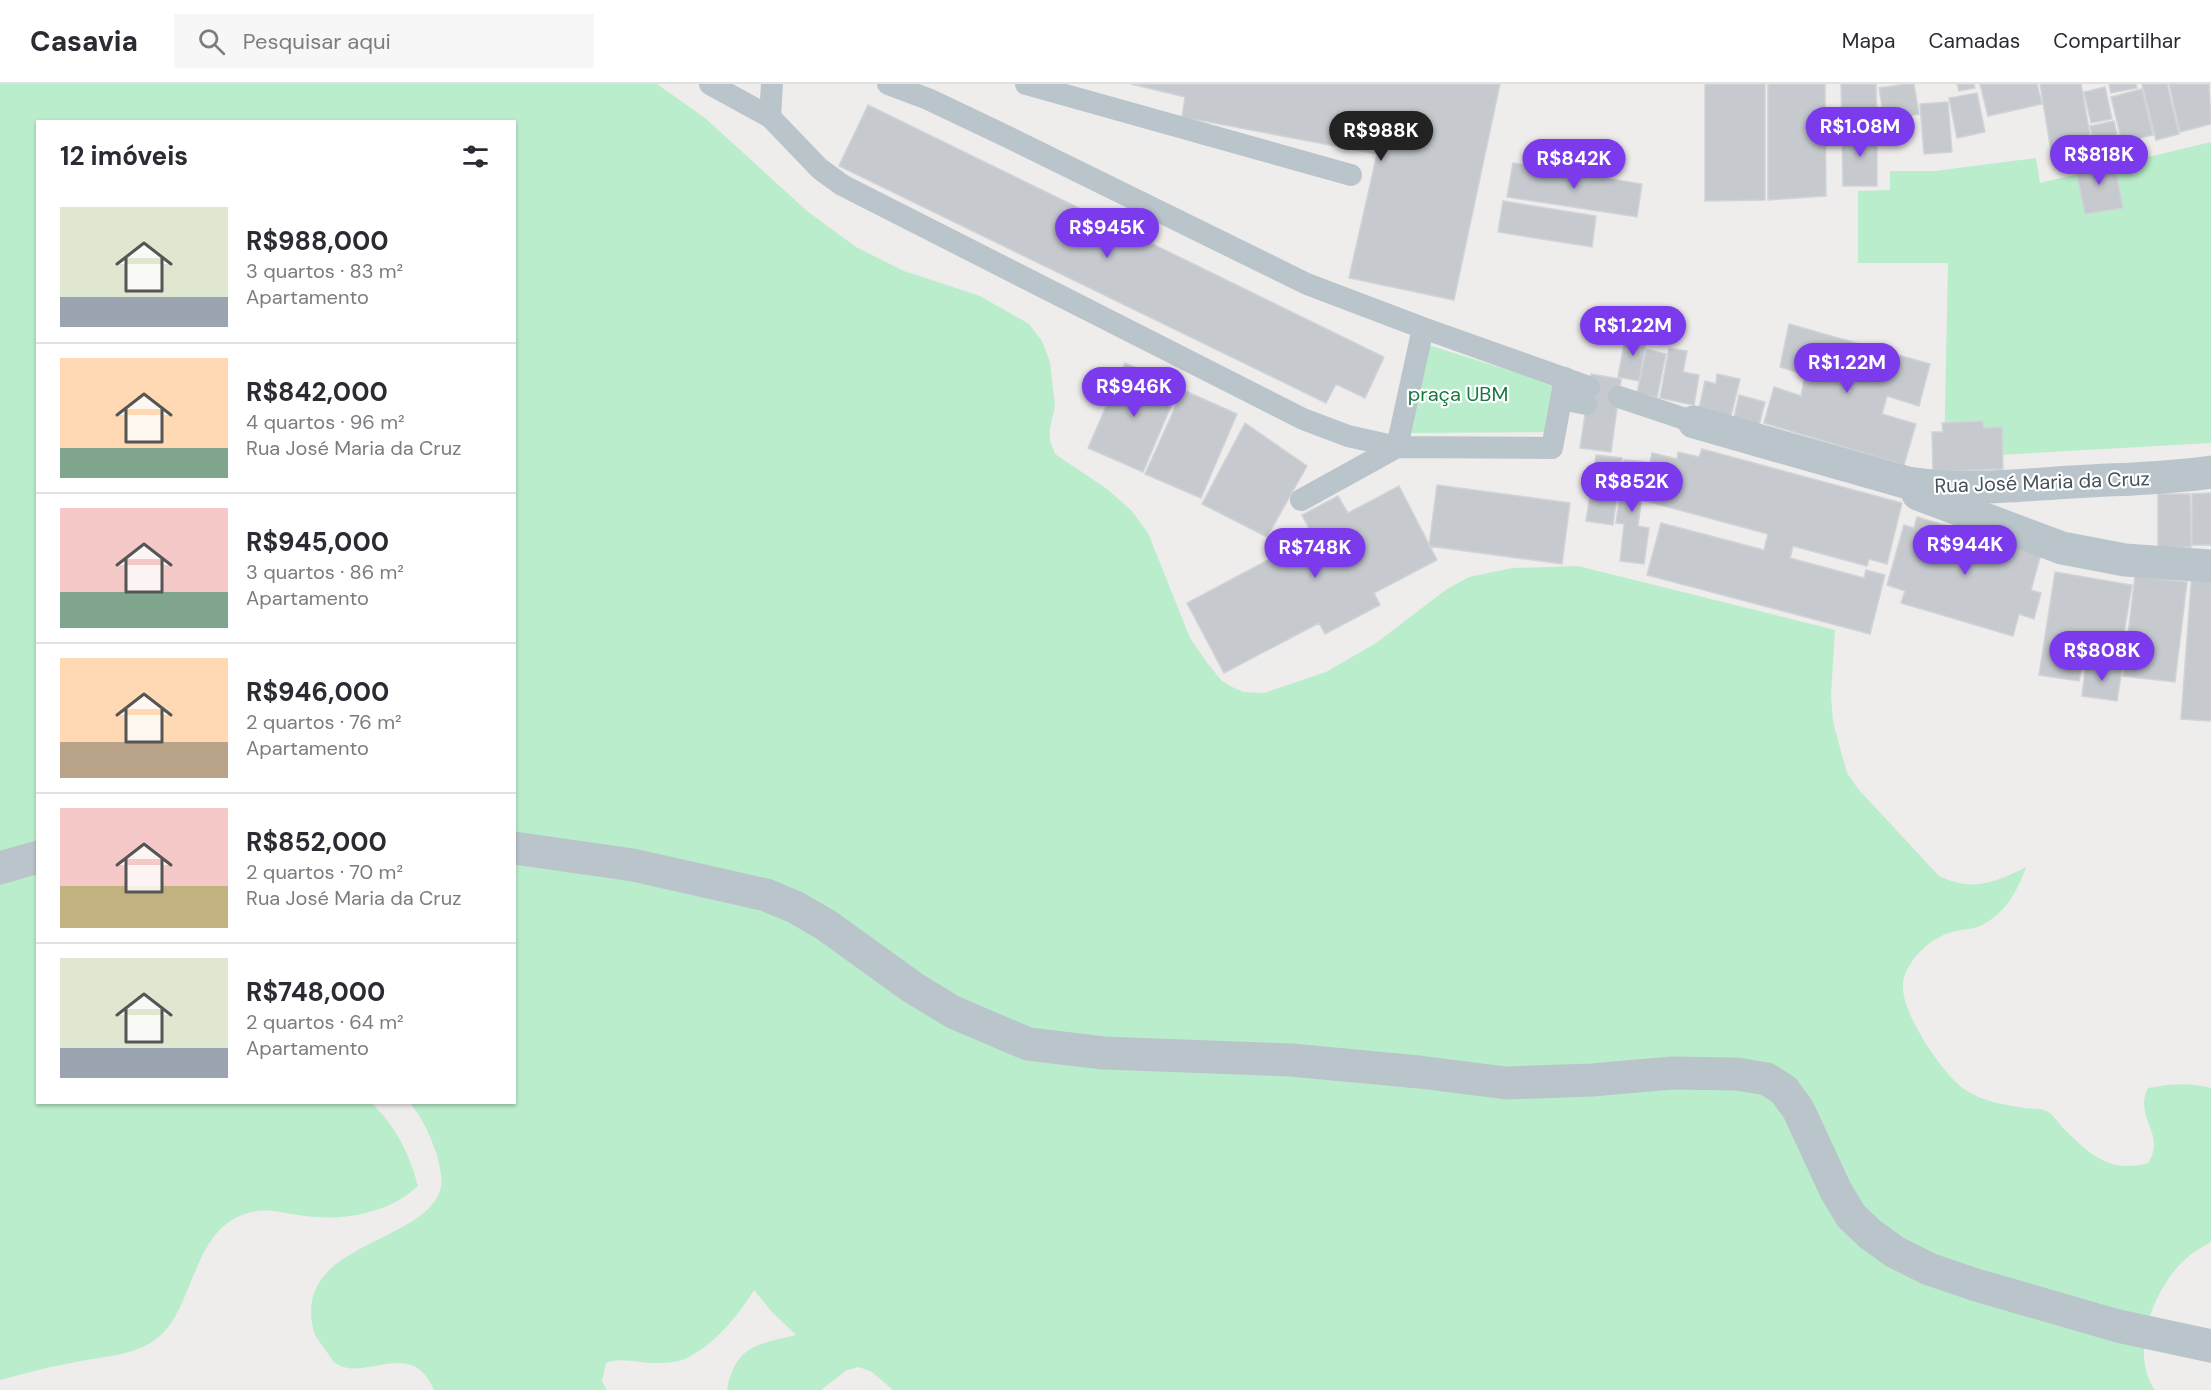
<!DOCTYPE html>
<html lang="pt">
<meta charset="utf-8">
<style>
body{margin:0;font-family:"DM Sans",sans-serif;background:#f7f7f7;color:#2b2b33;height:100vh;display:flex;flex-direction:column;font-size:22px;white-space:nowrap}
*{box-sizing:border-box;margin:0}
p{font-size:20px;color:#7c7c81}
.icon{flex:none;width:33px;height:33px;fill:none;stroke:currentColor;stroke-width:2;stroke-linecap:round;stroke-linejoin:round}
.map{position:relative;flex:1;overflow:hidden}
.details{position:absolute;left:36px;top:36px;width:480px;height:984px;display:flex;flex-direction:column;background:#fff;border-radius:0px;box-shadow:0 2px 4px #0004}
.details>*{flex:none}
.price{position:absolute;translate:-50% -51px;padding:0 14px;border-radius:21px;background:#7c3aed;color:#fff;font-size:20px;line-height:39px;filter:drop-shadow(0 2px 3px #0008)}
.price::after{content:'';position:absolute;left:50%;top:36px;width:18px;height:14px;margin-left:-9px;background:inherit;clip-path:polygon(0 0,100% 0,50% 100%)}
.price.selected{background:#222;color:#fff}
ul{padding:0;list-style:none}
li{display:flex;align-items:center;gap:18px;height:150px;padding:0 24px}
li+li{border-top:2px solid #e1e1e2}
li span{display:grid;place-items:center;flex:none;width:168px;height:120px;border-radius:0px;color:#555}
li>.icon{margin-inline-start:auto}
span .icon{width:72px;height:72px;fill:#fffc;stroke-width:1}
li b{font-size:26px}
h2{display:flex;justify-content:space-between;align-items:center;height:72px;padding:0 24px;font-size:26px}
header{display:flex;align-items:center;gap:36px;box-sizing:border-box;height:84px;padding:0 30px;background:#fff;border-bottom:2px solid #e1e1e2}
header strong{font-size:28px}
nav{display:flex;gap:33px;margin-inline-start:auto;font-size:21px}
.search{width:420px;height:54px;background:#f7f7f7;display:flex;align-items:center;gap:15px;box-sizing:border-box;padding:0 21px;border-radius:0px;color:#7c7c81;font-size:22px}
.map>svg:first-child{display:block}
.green{fill:#baedcb}
.building{fill:#c6cacf;stroke:#d0d3d8;stroke-width:1.5}
.lines{fill:none;stroke-linecap:round;stroke-linejoin:round}
.service{stroke:#bac5cb;stroke-width:22}
.minor{stroke:#bac5cb;stroke-width:33}
.labels{text-anchor:middle;dominant-baseline:central;stroke-width:4.5;stroke-linejoin:round;paint-order:stroke}
.park-label{font-size:20px;fill:#187843;stroke:#fff}
.street-label{font-size:20px;fill:#455159;stroke:#fff}
</style>
<header>
<strong>Casavia</strong>
<div class="search"><svg class="icon" aria-label="search" viewBox="0 0 24 24"><circle cx="10" cy="10" r="6"/><path d="M15 15l6 6"/></svg>Pesquisar aqui</div>
<nav><a>Mapa</a><a>Camadas</a><a>Compartilhar</a></nav>
</header>
<div class="map">
<svg width="2211" height="1306" viewBox="0 0 2211 1306">
<rect width="100%" height="100%" fill="#efecec"/>
<path class="green" d="M 0,0 L 657,0 L 705,34 L 807,127 L 856,163 L 904,187 L 980,212 L 1029,240 L 1042,257 L 1050,278 L 1055,322 L 1050,344 L 1050,357 L 1055,370 L 1107,405 L 1131,426 L 1148,449 L 1190,554 L 1208,580 L 1222,597 L 1232,603 L 1244,608 L 1264,609 L 1326,588 L 1376,559 L 1447,505 L 1469,493 L 1512,484 L 1578,482 L 1835,546 L 1831,612 L 1833,638 L 1847,689 L 1859,706 L 1939,792 C 1973,808 1994,799 2026,783 C 2018,807 2004,831 1980,842 C 1971,846 1959,845 1949,849 C 1929,855 1904,879 1903,901 C 1901,929 1944,993 1967,1007 C 1982,1017 2006,1021 2024,1024 C 2030,1025 2040,1024 2046,1027 C 2052,1029 2058,1038 2062,1043 C 2089,1069 2108,1090 2148,1079 C 2167,1050 2133,1034 2148,1004 C 2170,1000 2189,998 2211,1004 L 2211,1158 C 2203,1163 2194,1167 2188,1173 C 2155,1200 2128,1268 2155,1306 L 893,1306 L 872,1288 L 859,1283 L 847,1286 L 821,1306 L 727,1306 C 735,1262 757,1260 796,1251 L 772,1228 L 754,1206 C 738,1232 713,1262 685,1275 C 676,1279 662,1279 652,1279 C 637,1279 620,1273 606,1279 L 602,1297 L 607,1306 L 434,1306 C 411,1251 363,1301 334,1278 C 331,1275 329,1270 326,1267 C 322,1261 316,1254 314,1248 C 289,1157 428,1161 441,1103 C 443,1094 439,1080 437,1071 C 430,1051 423,1035 410,1019 L 514,1018 L 514,38 L 38,38 L 38,1018 L 371,1019 C 396,1042 409,1069 418,1102 C 387,1131 339,1138 298,1131 C 277,1128 266,1123 245,1130 C 194,1146 194,1220 161,1251 C 137,1273 101,1272 71,1279 C 47,1283 23,1290 0,1296 Z
M 2211,58 L 2211,359 L 1944,374 L 1948,179 L 1858,179 L 1858,107 L 1890,106 L 1890,87 L 1935,87 L 2036,74 L 2040,99 Z
M 1428,261 L 1557,301 L 1552,348 L 1411,349 Z"/>
<path class="building" d="M 1131,0 L 1500,0 L 1454,216 L 1349,194 L 1377,70 L 1182,33 L 1185,13 Z
M 1705,0 L 1765,0 L 1765,116 L 1705,117 Z
M 1768,0 L 1825,0 L 1826,112 L 1768,116 Z
M 1841,0 L 1876,0 L 1877,41 L 1842,41 Z
M 1906,0 L 1914,0 L 1919,30 L 1884,35 L 1879,4 Z
M 1957,0 L 1974,0 L 1975,4 L 1959,7 Z
M 1980,0 L 2037,0 L 2042,20 L 1988,32 Z
M 2040,0 L 2081,0 L 2093,68 L 2053,79 Z
M 2109,0 L 2136,0 L 2137,4 L 2111,9 Z
M 2142,0 L 2167,0 L 2179,50 L 2156,56 Z
M 2169,0 L 2209,0 L 2211,40 L 2180,48 Z
M 2105,3 L 2112,35 L 2091,39 L 2084,8 Z
M 2142,5 L 2153,51 L 2122,58 L 2111,13 Z
M 1977,9 L 1985,48 L 1957,54 L 1949,14 Z
M 1948,18 L 1952,68 L 1924,70 L 1920,20 Z
M 868,21 L 1384,273 L 1365,314 L 1336,300 L 1326,319 L 839,82 Z
M 2114,37 L 2120,65 L 2096,70 L 2090,42 Z
M 1842,47 L 1877,47 L 1877,102 L 1843,102 Z
M 2113,73 L 2123,124 L 2085,130 L 2075,81 Z
M 1513,79 L 1642,100 L 1637,133 L 1507,113 Z
M 1503,117 L 1596,132 L 1592,163 L 1498,148 Z
M 1789,240 L 1930,280 L 1919,322 L 1887,312 L 1882,330 L 1916,340 L 1904,381 L 1764,339 L 1774,303 L 1801,312 L 1805,291 L 1780,283 Z
M 1626,249 L 1647,252 L 1639,297 L 1618,293 Z
M 1669,264 L 1687,267 L 1683,288 L 1699,291 L 1694,321 L 1660,314 Z
M 1646,265 L 1666,270 L 1657,313 L 1637,309 Z
M 1125,279 L 1179,303 L 1143,388 L 1088,364 Z
M 1591,290 L 1621,295 L 1611,368 L 1580,364 Z
M 1717,290 L 1740,295 L 1730,336 L 1698,329 L 1705,297 L 1716,300 Z
M 1183,306 L 1237,330 L 1201,414 L 1145,390 Z
M 1739,311 L 1765,318 L 1759,341 L 1734,334 Z
M 1983,337 L 1984,344 L 2002,343 L 2003,385 L 1933,388 L 1932,348 L 1943,348 L 1942,339 Z
M 1245,339 L 1307,382 L 1267,453 L 1202,420 Z
M 1702,365 L 1902,419 L 1887,480 L 1869,475 L 1867,482 L 1793,462 L 1790,474 L 1864,494 L 1866,486 L 1885,491 L 1870,550 L 1647,491 L 1661,439 L 1764,466 L 1768,450 L 1642,416 L 1652,369 L 1677,375 L 1678,368 L 1699,373 Z
M 1596,371 L 1622,374 L 1613,441 L 1586,437 Z
M 1624,376 L 1646,378 L 1638,442 L 1649,444 L 1644,480 L 1620,477 L 1624,440 L 1616,439 Z
M 1437,401 L 1570,419 L 1562,480 L 1429,462 Z
M 1399,402 L 1437,476 L 1374,509 L 1380,521 L 1325,550 L 1319,539 L 1224,589 L 1187,519 L 1313,452 L 1302,431 L 1338,412 L 1348,429 Z
M 2211,409 L 2211,461 L 2192,461 L 2192,410 Z
M 2158,410 L 2190,410 L 2191,463 L 2158,464 Z
M 1917,433 L 2041,470 L 2031,506 L 2041,509 L 2034,535 L 2019,530 L 2013,552 L 1901,519 L 1905,507 L 1887,501 L 1904,441 L 1914,444 Z
M 2192,487 L 2211,489 L 2211,637 L 2181,635 Z
M 2055,488 L 2132,501 L 2120,572 L 2085,566 L 2079,597 L 2039,591 Z
M 2135,492 L 2187,498 L 2175,598 L 2123,592 Z
M 2086,580 L 2122,584 L 2117,617 L 2082,612 Z"/>
<g class="lines">
<path class="service" d="M 710,0 L 770,33
M 772,0 L 770,33 L 820,85 L 842,101 L 1303,335 L 1348,352 L 1397,363 L 1552,364 L 1565,294
M 888,0 L 928,15 L 1008,53 L 1307,200 L 1423,244
M 1026,0 L 1351,91
M 1619,313 L 1694,338
M 1562,315 L 1586,320
M 1301,416 L 1397,363 L 1423,244 L 1589,303"/>
<path class="minor" d="M 1694,338 L 1908,399 C 1963,408 2018,401 2073,398 C 2119,395 2165,395 2211,388
M 1918,410 L 2062,464 L 2125,476 L 2211,482
M 514,764 L 633,781 L 766,811 L 795,823 L 826,841 L 912,903 L 953,928 L 1028,960 L 1104,969 L 1291,976 L 1419,988 L 1506,999 L 1592,996 L 1672,989 L 1737,990 L 1767,995 L 1784,1006 L 1798,1025 L 1836,1107 L 1851,1132 L 1870,1150 L 1895,1168 L 1929,1185 L 1976,1201 L 2118,1242 L 2211,1262
M 0,784 L 38,773"/>
</g>
<g class="labels">
<g class="park-label">
<text x="1458" y="310">praça UBM</text>
</g>
<g class="street-label">
<text transform="translate(2042 398) rotate(-2)">Rua José Maria da Cruz</text>
</g>
</g>
</svg>
<b class="price" style="left:1860px;top:74px">R$1.08M</b>
<b class="price selected" style="left:1381px;top:78px">R$988K</b>
<b class="price" style="left:2099px;top:102px">R$818K</b>
<b class="price" style="left:1574px;top:106px">R$842K</b>
<b class="price" style="left:1107px;top:175px">R$945K</b>
<b class="price" style="left:1633px;top:273px">R$1.22M</b>
<b class="price" style="left:1847px;top:310px">R$1.22M</b>
<b class="price" style="left:1134px;top:334px">R$946K</b>
<b class="price" style="left:1632px;top:429px">R$852K</b>
<b class="price" style="left:1965px;top:492px">R$944K</b>
<b class="price" style="left:1315px;top:495px">R$748K</b>
<b class="price" style="left:2102px;top:598px">R$808K</b>
<section class="details">
<h2>12 imóveis<svg class="icon" aria-label="filters" viewBox="0 0 24 24"><path d="M4 7h16M4 17h16"/><circle cx="9" cy="7" r="2"/><circle cx="15" cy="17" r="2"/></svg></h2>
<ul>
<li><span style="background:linear-gradient(#dfe7d0 75%,#9aa5b1 0)"><svg class="icon" aria-label="home" viewBox="0 0 24 24"><path d="M3 11l9-7 9 7M6 9v11h12V9"/></svg></span><div><b>R$988,000</b><p>3 quartos · 83 m²</p><p>Apartamento</p></div></li>
<li><span style="background:linear-gradient(#ffd9b3 75%,#7fa58c 0)"><svg class="icon" aria-label="home" viewBox="0 0 24 24"><path d="M3 11l9-7 9 7M6 9v11h12V9"/></svg></span><div><b>R$842,000</b><p>4 quartos · 96 m²</p><p>Rua José Maria da Cruz</p></div></li>
<li><span style="background:linear-gradient(#f6c9c9 70%,#7fa58c 0)"><svg class="icon" aria-label="home" viewBox="0 0 24 24"><path d="M3 11l9-7 9 7M6 9v11h12V9"/></svg></span><div><b>R$945,000</b><p>3 quartos · 86 m²</p><p>Apartamento</p></div></li>
<li><span style="background:linear-gradient(#ffd9b3 70%,#b9a48a 0)"><svg class="icon" aria-label="home" viewBox="0 0 24 24"><path d="M3 11l9-7 9 7M6 9v11h12V9"/></svg></span><div><b>R$946,000</b><p>2 quartos · 76 m²</p><p>Apartamento</p></div></li>
<li><span style="background:linear-gradient(#f6c9c9 65%,#c2b280 0)"><svg class="icon" aria-label="home" viewBox="0 0 24 24"><path d="M3 11l9-7 9 7M6 9v11h12V9"/></svg></span><div><b>R$852,000</b><p>2 quartos · 70 m²</p><p>Rua José Maria da Cruz</p></div></li>
<li><span style="background:linear-gradient(#dfe7d0 75%,#9aa5b1 0)"><svg class="icon" aria-label="home" viewBox="0 0 24 24"><path d="M3 11l9-7 9 7M6 9v11h12V9"/></svg></span><div><b>R$748,000</b><p>2 quartos · 64 m²</p><p>Apartamento</p></div></li>
</ul>
</section>
</div>
